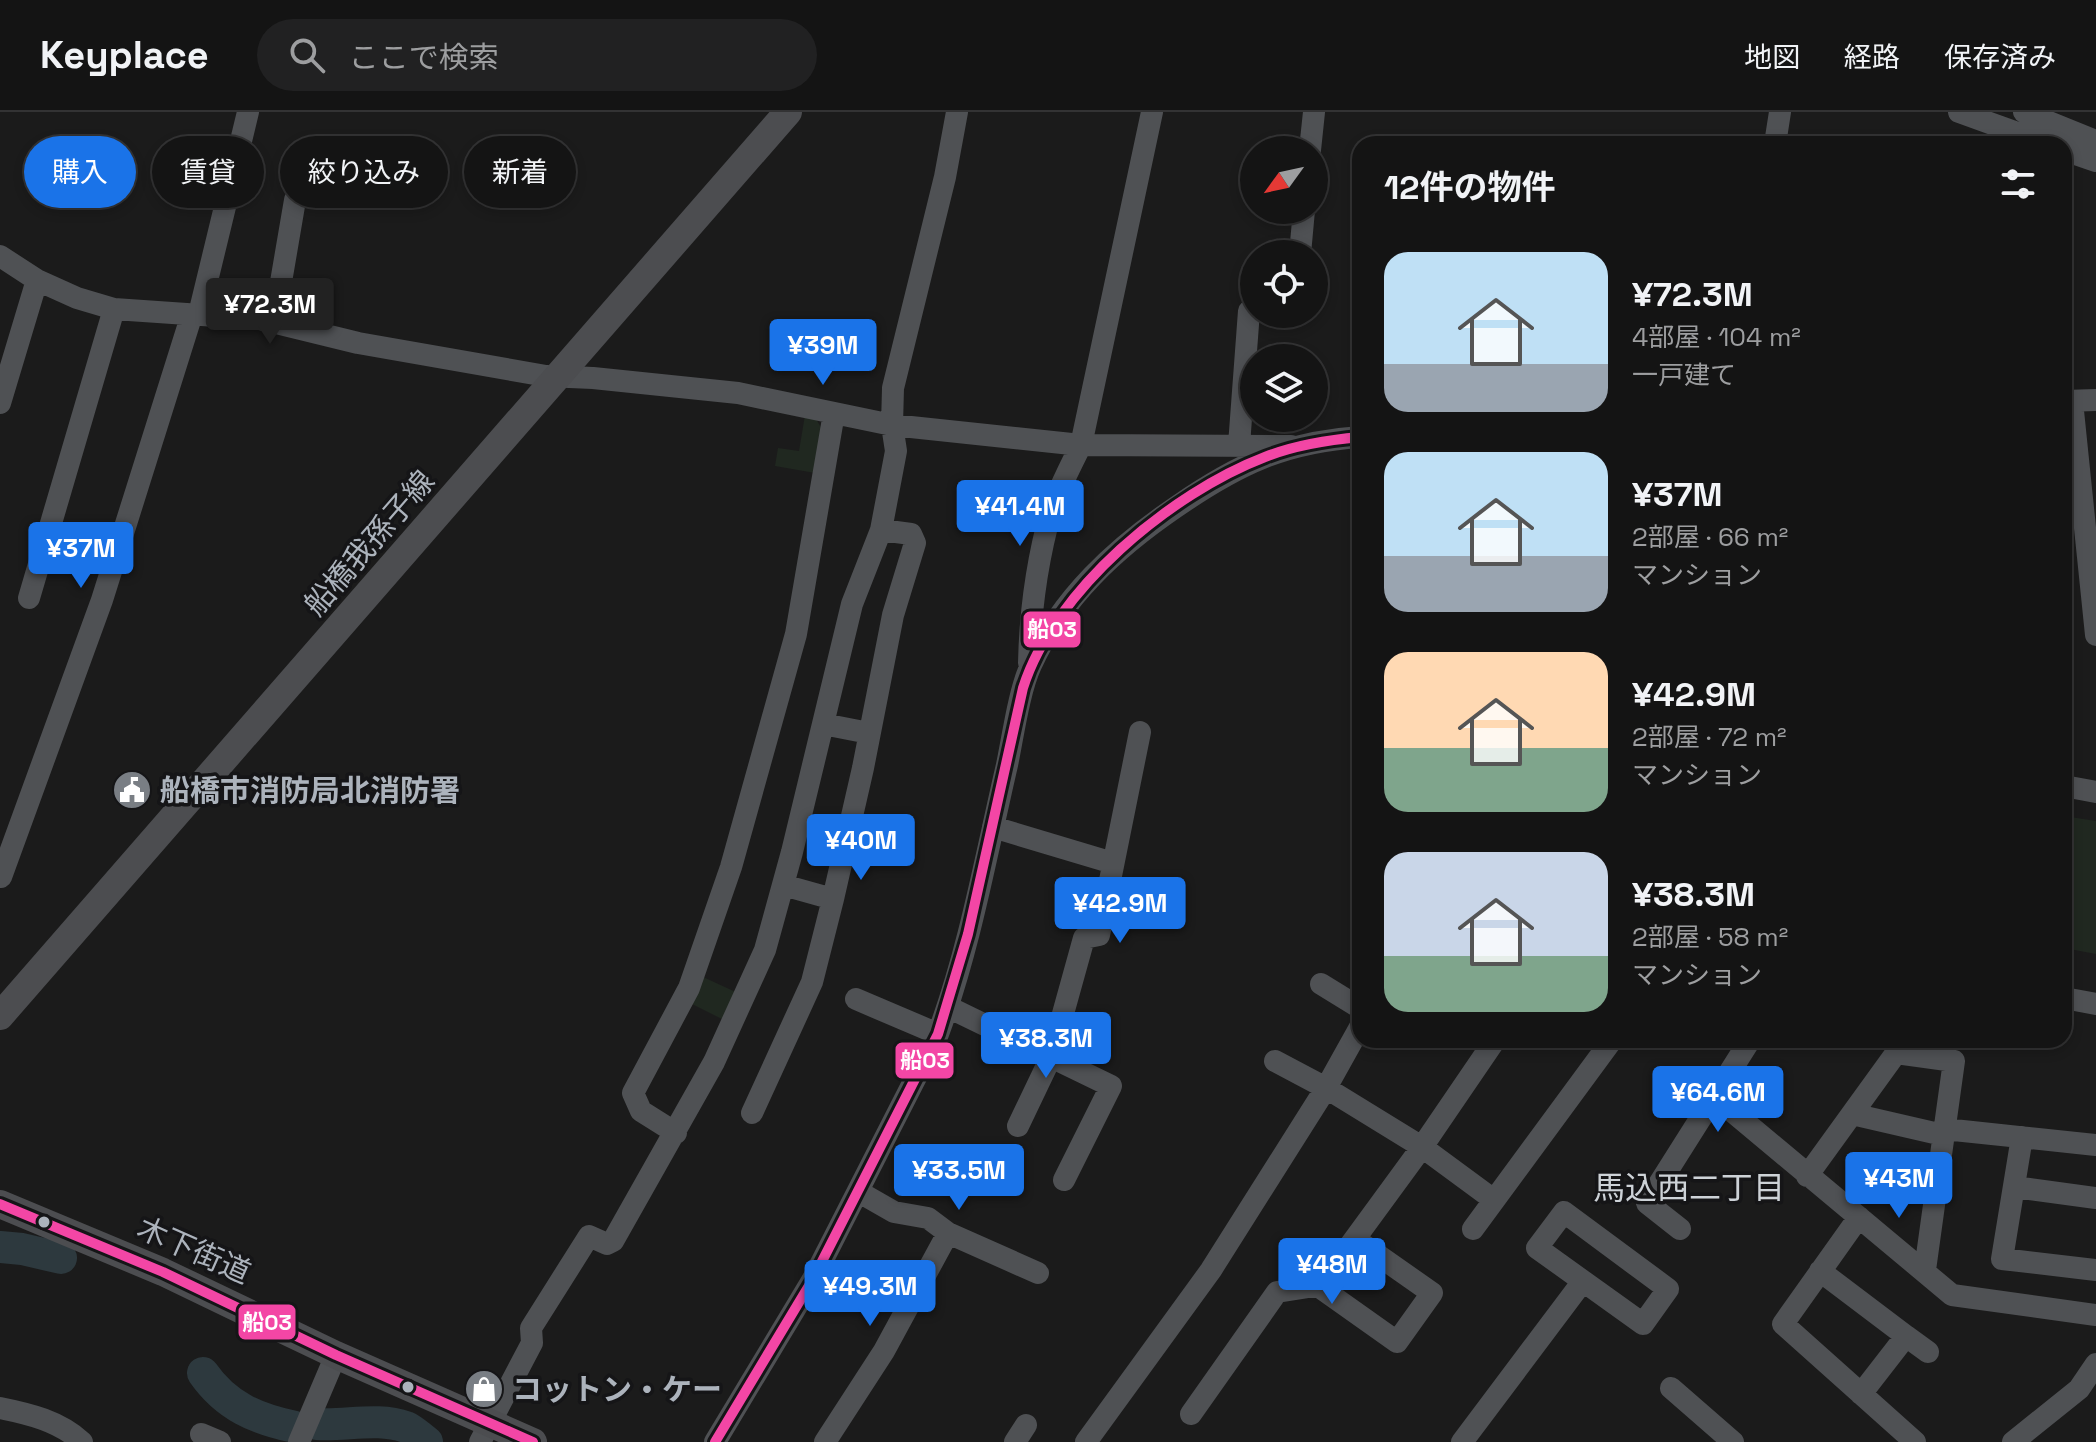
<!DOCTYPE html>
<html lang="ja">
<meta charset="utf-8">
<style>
body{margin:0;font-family:"Space Grotesk","Noto Sans JP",sans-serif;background:#212122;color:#f1f3f6;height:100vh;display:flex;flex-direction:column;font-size:30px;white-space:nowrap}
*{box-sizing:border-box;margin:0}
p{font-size:26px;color:#9d9ea0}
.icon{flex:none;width:44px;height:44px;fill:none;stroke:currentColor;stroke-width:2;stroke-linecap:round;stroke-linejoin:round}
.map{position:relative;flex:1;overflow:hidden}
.details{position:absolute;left:1352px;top:24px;width:720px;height:912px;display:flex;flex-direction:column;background:#141414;border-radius:24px;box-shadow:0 4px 12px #0003,0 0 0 2px #333334}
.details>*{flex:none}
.top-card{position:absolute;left:24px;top:24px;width:760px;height:72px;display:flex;gap:16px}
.needle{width:52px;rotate:237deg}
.fabs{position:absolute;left:1240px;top:24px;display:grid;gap:16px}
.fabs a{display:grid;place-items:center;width:88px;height:88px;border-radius:50%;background:#141414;box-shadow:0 4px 12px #0003,0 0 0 2px #333334;font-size:40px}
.price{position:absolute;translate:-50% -68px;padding:0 18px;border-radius:8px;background:#1a73e8;color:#fff;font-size:26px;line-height:52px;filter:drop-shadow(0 2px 4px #0008)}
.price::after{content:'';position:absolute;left:50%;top:48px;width:24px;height:18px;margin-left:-12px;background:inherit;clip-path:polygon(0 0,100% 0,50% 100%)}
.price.current{background:#222;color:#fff}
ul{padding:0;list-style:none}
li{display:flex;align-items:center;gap:24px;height:200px;padding:0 32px}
li span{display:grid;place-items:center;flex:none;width:224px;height:160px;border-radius:24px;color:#555}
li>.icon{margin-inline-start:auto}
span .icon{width:96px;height:96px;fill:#fffc;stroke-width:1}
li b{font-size:34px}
h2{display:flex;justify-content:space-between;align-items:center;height:96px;padding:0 32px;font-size:34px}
.pill{padding:0 28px;border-radius:36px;background:#141414;box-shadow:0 4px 12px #0003,0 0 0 2px #333334;font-size:28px;line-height:72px}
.pill.current{background:#1a73e8;color:#fff}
header{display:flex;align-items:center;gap:48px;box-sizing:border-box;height:112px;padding:0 40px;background:#141414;border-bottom:2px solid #333334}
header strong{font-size:38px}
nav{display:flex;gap:44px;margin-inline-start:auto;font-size:28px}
.search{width:560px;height:72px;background:#212122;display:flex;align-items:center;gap:20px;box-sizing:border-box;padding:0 28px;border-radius:44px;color:#9d9ea0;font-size:30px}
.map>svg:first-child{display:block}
.green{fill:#202820}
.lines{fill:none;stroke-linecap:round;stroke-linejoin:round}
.river{stroke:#2d393e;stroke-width:32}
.minor{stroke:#4f5154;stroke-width:22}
.major{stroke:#4c4d50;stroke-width:28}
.bus-1-casing{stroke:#151517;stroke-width:16}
.bus-1{stroke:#f346a5;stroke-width:10}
.bus-dot{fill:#acb3bc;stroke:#151517;stroke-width:3}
.labels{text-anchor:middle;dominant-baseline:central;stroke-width:7;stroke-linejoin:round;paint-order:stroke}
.street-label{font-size:30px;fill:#acb3bc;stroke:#151517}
.poi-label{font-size:30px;font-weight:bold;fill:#acb3bc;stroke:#151517;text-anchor:start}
.neighbourhood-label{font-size:32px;fill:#cdd2d7;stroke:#151517}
.line-badge{stroke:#151517;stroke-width:3}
.badge-label{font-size:22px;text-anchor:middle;font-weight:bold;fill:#fff}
</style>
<header>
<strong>Keyplace</strong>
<div class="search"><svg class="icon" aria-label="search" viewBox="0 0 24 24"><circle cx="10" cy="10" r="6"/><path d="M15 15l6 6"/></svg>ここで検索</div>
<nav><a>地図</a><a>経路</a><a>保存済み</a></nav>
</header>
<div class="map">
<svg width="2096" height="1330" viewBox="0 0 2096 1330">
<rect width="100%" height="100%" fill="#1b1b1b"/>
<path class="green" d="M 805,303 L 815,305 L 823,319 L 815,361 L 775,354 L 778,336 L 799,339 Z
M 2064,704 L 2096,709 L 2096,842 L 2064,836 Z
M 701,864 L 740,882 L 728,910 L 688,890 Z"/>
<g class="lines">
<path class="river" d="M 0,1135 L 22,1137 L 61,1146
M 203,1261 C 226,1294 256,1307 295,1315
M 317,1312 C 346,1314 378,1305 406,1315 C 413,1318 420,1325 427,1330"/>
<path class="minor" d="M 1959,0 L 2048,32
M 2024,0 L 2096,29
M 1775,32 L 1780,0
M 1310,38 L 1314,0
M 2064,38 L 2096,49
M 1300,142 L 1304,98
M 0,144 L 37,168 L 77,186 L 114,197 L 260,207 L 358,231 L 546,264 L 593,266 L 738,281 L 892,313 L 1081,333 L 1291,334
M 199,202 L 248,0
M 274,211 L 295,88
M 2064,289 L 2096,288
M 2072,289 L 2096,523
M 0,291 L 37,168
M 1239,333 L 1249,199 L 1254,199
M 29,486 L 114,197
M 1029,551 C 1030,506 1036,458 1047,414 C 1054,386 1068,359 1081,333 L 1152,0
M 823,612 L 869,621
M 2064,674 L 2096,680
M 993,715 L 1113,751
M 1,765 L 102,488 L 192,202
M 783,773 L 833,787 L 863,656 L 893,503 L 915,431 L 911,422 L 881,418
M 1321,872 L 1360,896
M 2064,886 L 2096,892
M 856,887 L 938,922
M 948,895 L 1111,974 L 1064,1068
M 1715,985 L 1952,1183 L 2096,1203
M 752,1001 L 812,870 L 833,787
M 1852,1002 L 1943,1023
M 1018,1014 L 1051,945 L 1084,826 L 1099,823 L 1140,620
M 1944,1017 L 2096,1033
M 676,1021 L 641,999 L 633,981 L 689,876 L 731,755 L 796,522 L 834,301
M 2022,1025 L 2002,1147 L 2096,1158
M 1807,1064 L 1896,941 L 1954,949 L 1925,1158
M 2014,1075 L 2096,1086
M 859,1080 L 894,1100 L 928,1106 L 948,1121 L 1038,1161
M 1494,1088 L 1422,1035 L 1495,928
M 1564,1100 L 1668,1177 L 1643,1212 L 1537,1136 Z
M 1859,1105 L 1783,1212 L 1915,1330
M 1473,1117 L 1612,928
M 1680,1117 L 1647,1091 L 1750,928
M 1820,1159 L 1906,1224 L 1861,1282
M 1318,1174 L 1397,1230 L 1432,1181 L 1355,1127
M 1906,1224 L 1928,1240
M 1671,1276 L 1733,1330
M 0,1296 C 30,1302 59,1309 82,1330
M 1191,1302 L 1277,1180 L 1321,1173 L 1422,1035 L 1326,976 L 1275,949
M 201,1322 L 220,1330
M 299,1330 L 336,1243
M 480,1330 L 532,1231 L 531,1216 L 589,1124 L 607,1132 L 613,1129 L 714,950 L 765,838 L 792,740 L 852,492 L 881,418 L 896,339 L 892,313 L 893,276 L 945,65 L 957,0
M 715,1330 L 813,1167 L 938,922 C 970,835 986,743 1007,653 C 1013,624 1019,579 1031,553 C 1062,485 1116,436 1176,395 C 1238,352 1285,330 1360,325
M 825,1330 L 884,1239 L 948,1121
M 1015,1330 L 1026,1313
M 1086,1330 L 1211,1158 L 1326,976 L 1360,915
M 1462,1330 L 1583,1169
M 2013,1330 L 2079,1277 L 2096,1252"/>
<path class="major" d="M 0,904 L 788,0
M 0,1092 L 163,1160 L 336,1243 L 533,1330"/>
<defs>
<path id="bus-1" d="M 0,1092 L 163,1160 L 336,1243 L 533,1330
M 715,1330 L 813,1167 L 938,922 L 968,822 L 1023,576 C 1054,478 1171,381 1265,345 C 1295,333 1327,328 1360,325"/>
</defs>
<use href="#bus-1" class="bus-1-casing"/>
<use href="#bus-1" class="bus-1"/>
</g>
<defs>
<symbol id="civic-disc" viewBox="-11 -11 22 22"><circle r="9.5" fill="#797e84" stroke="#151517"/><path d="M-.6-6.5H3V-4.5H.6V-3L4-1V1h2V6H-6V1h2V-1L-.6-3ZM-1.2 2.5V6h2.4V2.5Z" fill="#fff"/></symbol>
<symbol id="shop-disc" viewBox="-11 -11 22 22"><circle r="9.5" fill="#797e84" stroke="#151517"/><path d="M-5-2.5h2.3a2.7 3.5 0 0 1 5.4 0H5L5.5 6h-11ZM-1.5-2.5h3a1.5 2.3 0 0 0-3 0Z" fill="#fff"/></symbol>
</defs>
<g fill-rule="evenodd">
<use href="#civic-disc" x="110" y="656" width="44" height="44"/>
<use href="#shop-disc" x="462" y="1255" width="44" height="44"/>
</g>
<g class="bus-dot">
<circle cx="44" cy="1110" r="7"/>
<circle cx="408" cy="1275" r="7"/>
</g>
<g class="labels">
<g class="street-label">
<text transform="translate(369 431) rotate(-49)">船橋我孫子線</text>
<text transform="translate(194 1138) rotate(24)">木下街道</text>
</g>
<g class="poi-label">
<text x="160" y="678">船橋市消防局北消防署</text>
<text x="512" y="1277">コットン・ケー</text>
</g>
<g class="neighbourhood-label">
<text x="1689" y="1076">馬込西二丁目</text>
</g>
</g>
<g class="line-badge">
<rect x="1022" y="498" width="60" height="39" rx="8" fill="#f346a5"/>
<rect x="894" y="929" width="61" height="39" rx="8" fill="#f346a5"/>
<rect x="237" y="1191" width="60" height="38" rx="8" fill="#f346a5"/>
</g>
<g class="badge-label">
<text x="1052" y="525">船03</text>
<text x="925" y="956">船03</text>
<text x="267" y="1218">船03</text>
</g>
</svg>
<div class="fabs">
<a><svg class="needle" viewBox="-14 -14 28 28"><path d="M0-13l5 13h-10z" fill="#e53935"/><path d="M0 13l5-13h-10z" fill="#9d9ea0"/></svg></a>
<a><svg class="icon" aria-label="locate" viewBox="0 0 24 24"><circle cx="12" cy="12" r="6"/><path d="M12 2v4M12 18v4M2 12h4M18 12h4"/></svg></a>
<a><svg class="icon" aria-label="layers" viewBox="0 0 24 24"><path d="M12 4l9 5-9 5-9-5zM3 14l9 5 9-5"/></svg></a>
</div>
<b class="price current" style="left:270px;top:234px">¥72.3M</b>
<b class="price" style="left:823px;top:275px">¥39M</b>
<b class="price" style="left:1020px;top:436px">¥41.4M</b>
<b class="price" style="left:81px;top:478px">¥37M</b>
<b class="price" style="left:861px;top:770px">¥40M</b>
<b class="price" style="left:1120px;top:833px">¥42.9M</b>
<b class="price" style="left:1046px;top:968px">¥38.3M</b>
<b class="price" style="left:1718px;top:1022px">¥64.6M</b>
<b class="price" style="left:959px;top:1100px">¥33.5M</b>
<b class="price" style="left:1899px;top:1108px">¥43M</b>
<b class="price" style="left:1332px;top:1194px">¥48M</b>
<b class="price" style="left:870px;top:1216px">¥49.3M</b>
<div class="top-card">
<a class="pill current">購入</a>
<a class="pill">賃貸</a>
<a class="pill">絞り込み</a>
<a class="pill">新着</a>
</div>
<section class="details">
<h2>12件の物件<svg class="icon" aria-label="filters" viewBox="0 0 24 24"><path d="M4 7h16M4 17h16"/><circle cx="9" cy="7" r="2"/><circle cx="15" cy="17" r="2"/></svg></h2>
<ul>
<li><span style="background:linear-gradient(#bfe0f5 70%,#9aa5b1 0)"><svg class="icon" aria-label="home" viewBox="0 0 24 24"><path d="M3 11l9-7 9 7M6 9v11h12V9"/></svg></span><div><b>¥72.3M</b><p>4部屋 · 104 m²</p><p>一戸建て</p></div></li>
<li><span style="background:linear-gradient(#bfe0f5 65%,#9aa5b1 0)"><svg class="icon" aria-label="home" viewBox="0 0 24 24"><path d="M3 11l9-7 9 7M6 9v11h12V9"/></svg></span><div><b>¥37M</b><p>2部屋 · 66 m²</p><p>マンション</p></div></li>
<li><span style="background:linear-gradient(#ffd9b3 60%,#7fa58c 0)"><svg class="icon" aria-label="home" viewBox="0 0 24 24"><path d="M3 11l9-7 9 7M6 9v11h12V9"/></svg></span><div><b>¥42.9M</b><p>2部屋 · 72 m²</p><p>マンション</p></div></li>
<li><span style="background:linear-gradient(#c9d6e8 65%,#7fa58c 0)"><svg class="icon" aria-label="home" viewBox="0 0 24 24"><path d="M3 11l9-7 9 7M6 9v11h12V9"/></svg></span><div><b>¥38.3M</b><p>2部屋 · 58 m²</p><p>マンション</p></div></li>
</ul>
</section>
</div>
